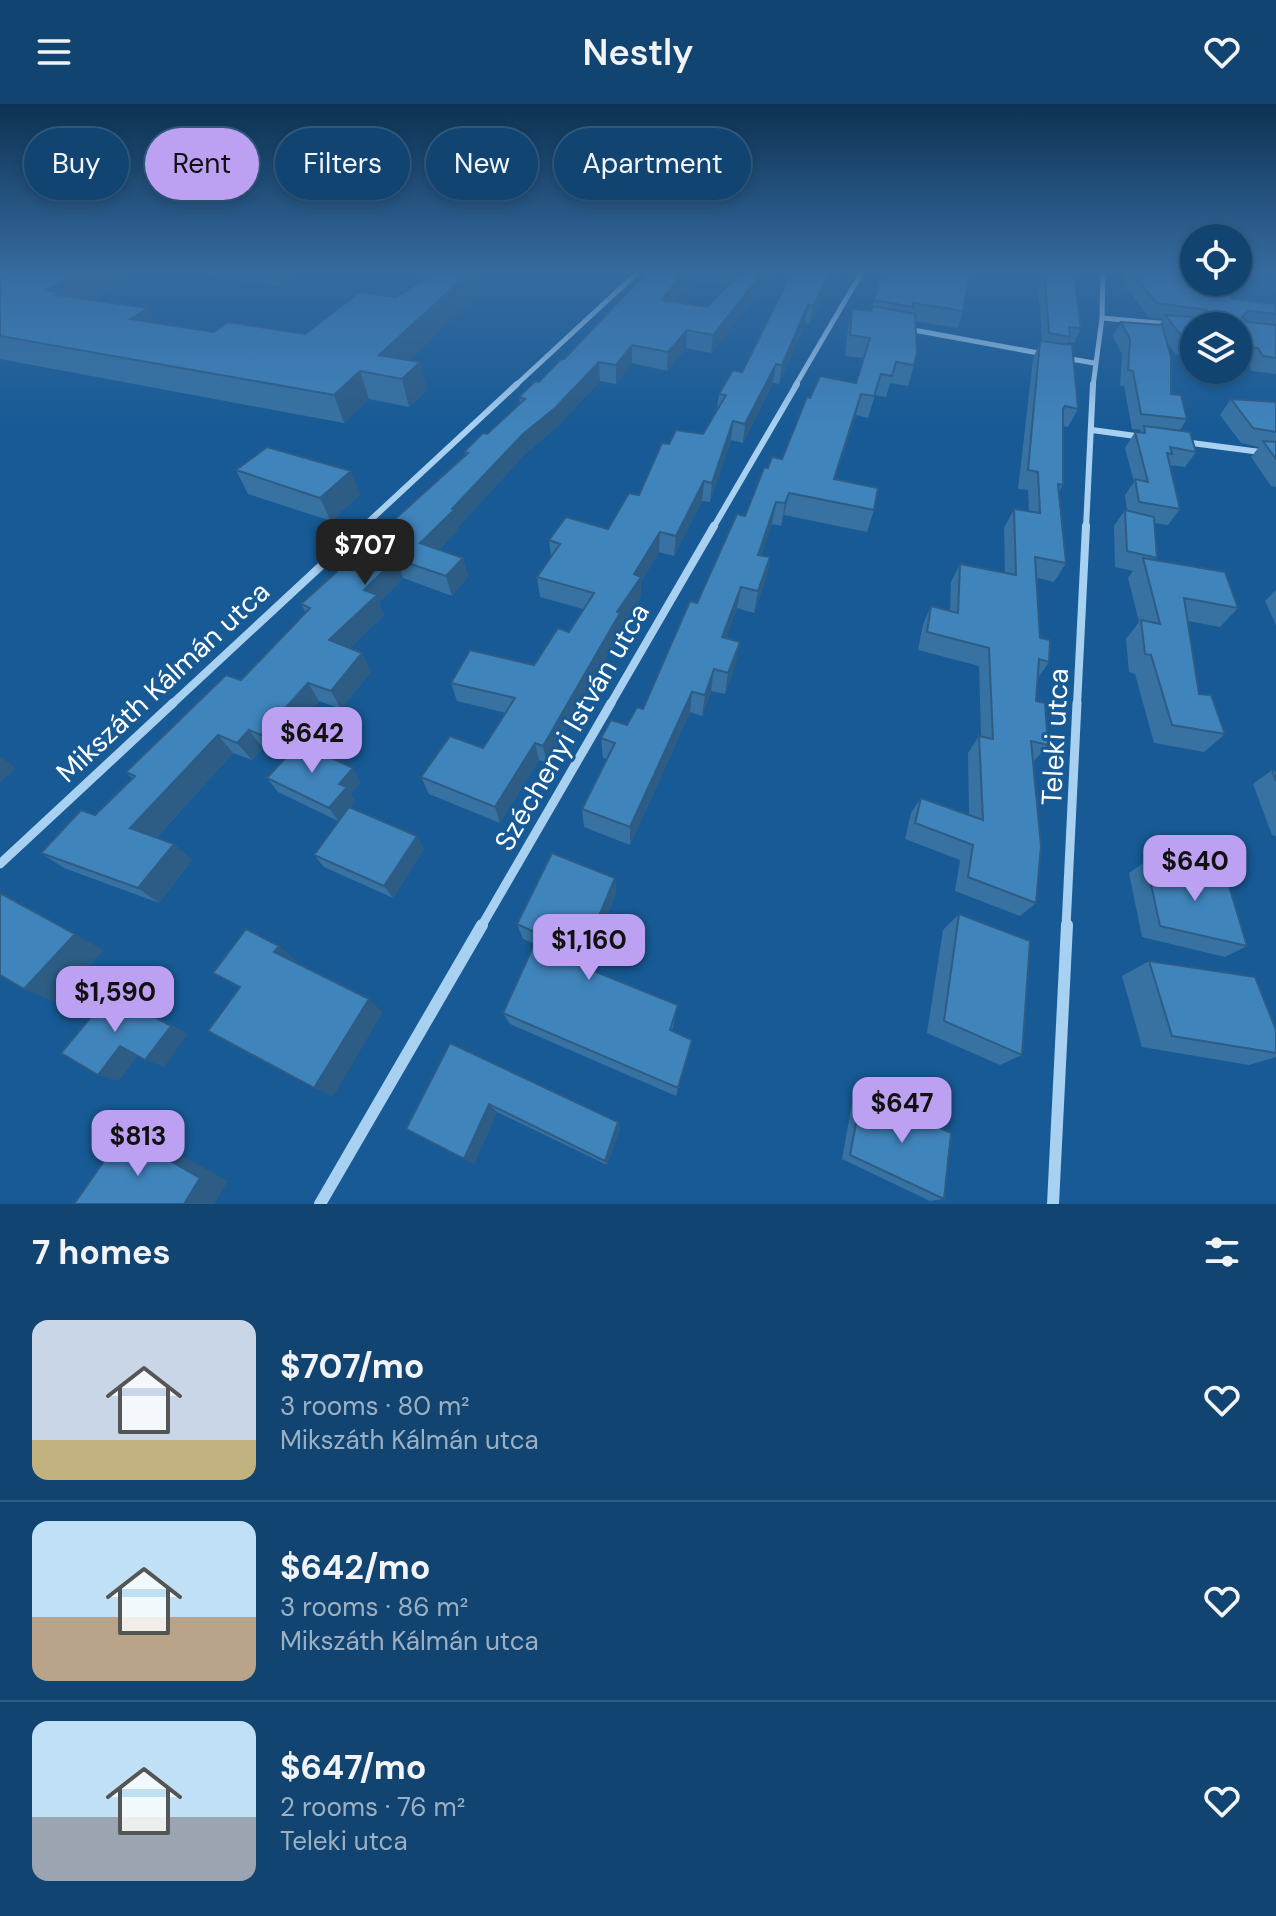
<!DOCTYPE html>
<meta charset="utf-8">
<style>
body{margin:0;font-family:"DM Sans",sans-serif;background:#1a4b75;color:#f1f3f6;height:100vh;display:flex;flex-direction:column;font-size:30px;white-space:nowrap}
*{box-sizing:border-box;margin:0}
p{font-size:26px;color:#9cb0c3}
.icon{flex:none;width:44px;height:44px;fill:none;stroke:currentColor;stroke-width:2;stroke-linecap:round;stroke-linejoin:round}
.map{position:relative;height:1100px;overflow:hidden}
.drawer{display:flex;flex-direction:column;background:#114470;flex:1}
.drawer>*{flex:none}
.top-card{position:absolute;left:24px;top:24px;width:800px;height:72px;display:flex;gap:16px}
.buttons{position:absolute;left:1180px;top:120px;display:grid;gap:16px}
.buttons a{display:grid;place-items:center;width:72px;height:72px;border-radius:50%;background:#114470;box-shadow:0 4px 12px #0003,0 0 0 2px #305c83;font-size:40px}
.price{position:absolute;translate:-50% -68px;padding:0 18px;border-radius:16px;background:#bca0f2;color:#111;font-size:26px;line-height:52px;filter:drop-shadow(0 2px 4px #0008)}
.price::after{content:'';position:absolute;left:50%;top:48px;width:24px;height:18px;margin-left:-12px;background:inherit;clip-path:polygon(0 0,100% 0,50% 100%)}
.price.on{background:#222;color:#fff}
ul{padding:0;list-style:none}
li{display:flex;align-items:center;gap:24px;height:200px;padding:0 32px}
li+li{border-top:2px solid #305c83}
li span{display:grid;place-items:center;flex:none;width:224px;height:160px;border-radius:16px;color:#555}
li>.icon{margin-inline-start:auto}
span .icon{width:96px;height:96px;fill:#fffc;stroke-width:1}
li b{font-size:34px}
h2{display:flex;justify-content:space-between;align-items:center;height:96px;padding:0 32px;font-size:34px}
.tag{padding:0 28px;border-radius:36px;background:#114470;box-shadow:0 4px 12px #0003,0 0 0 2px #305c83;font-size:28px;line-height:72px}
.tag.on{background:#bca0f2;color:#111}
header{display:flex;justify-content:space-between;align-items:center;height:104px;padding:0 32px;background:#114470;font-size:36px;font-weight:600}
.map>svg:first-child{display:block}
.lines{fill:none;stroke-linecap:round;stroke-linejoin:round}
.street-far4{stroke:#a8d0f1;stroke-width:5}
.street-far3{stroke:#a8d0f1;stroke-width:6}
.street-far2{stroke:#a8d0f1;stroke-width:8}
.street-far1{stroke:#a8d0f1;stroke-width:9}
.street{stroke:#a8d0f1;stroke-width:12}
.wall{fill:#3772a2;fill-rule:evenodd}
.shaded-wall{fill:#2d5c84}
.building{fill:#4084bc;stroke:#2d5c84;stroke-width:2}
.labels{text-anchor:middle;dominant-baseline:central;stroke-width:6;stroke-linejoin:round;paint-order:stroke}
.street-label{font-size:28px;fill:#fff;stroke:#175a95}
</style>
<header><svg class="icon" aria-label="menu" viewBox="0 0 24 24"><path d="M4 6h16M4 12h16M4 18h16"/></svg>Nestly<svg class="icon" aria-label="heart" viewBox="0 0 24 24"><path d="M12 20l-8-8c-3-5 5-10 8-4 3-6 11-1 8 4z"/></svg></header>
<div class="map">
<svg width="1276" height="1100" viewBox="0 0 1276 1100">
<rect width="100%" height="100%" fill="#175a95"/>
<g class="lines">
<path class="street-far4" d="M 1102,214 L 1169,220
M 908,225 L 1044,250
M 1065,254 L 1094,259
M 515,282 L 638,168
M 795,282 L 862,168
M 1093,282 L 1102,214 L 1103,168"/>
<path class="street-far3" d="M 1092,326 L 1143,333
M 1184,338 L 1276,350
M 362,424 L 517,280
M 713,424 L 797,280
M 1086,424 L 1093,280"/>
<path class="street-far2" d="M 171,601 L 364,422
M 610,601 L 714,422
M 1077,601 L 1086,422"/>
<path class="street-far1" d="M 0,760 L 173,599
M 481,823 L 611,599
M 1066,823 L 1077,599"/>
<path class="street" d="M 320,1100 L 482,821
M 1053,1100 L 1067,821"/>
</g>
<path class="wall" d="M 0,168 L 119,168 L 125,179 L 93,196 L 148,204 L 156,219 L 214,228 L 305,230 L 396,193 L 435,168 L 472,168 L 476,192 L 409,256 L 420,258 L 427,286 L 409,303 L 369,295 L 344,319 L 0,255 Z
M 208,168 L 303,168 L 280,183 L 209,171 Z
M 647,168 L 775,168 L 711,249 L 686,244 L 667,267 L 632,259 L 616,280 L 600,277 L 556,324 L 526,349 L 458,423 L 459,426 L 439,445 L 463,454 L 468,473 L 452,492 L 403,474 L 379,498 L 384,511 L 350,544 L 362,549 L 371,568 L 341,605 L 319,597 L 275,648 L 263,644 L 252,656 L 233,649 L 156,734 L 174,740 L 192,756 L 159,799 L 64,764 L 41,749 L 95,711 L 132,674 L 126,668 L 241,576 L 306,509 L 301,500 L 465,351 L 464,348 L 487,330 L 520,300 L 519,293 L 539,278 L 564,255 ZM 693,176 L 728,182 L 707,203 L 673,198 L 688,177 Z
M 836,168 L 810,220 L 805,219 L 779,280 L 773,279 L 743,339 L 731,336 L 710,398 L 702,397 L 674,452 L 659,448 L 641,478 L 641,492 L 621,523 L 621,528 L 547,659 L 539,656 L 500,719 L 429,690 L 421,673 L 483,644 L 506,609 L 457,597 L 451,579 L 534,561 L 569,528 L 583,505 L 540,493 L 537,473 L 551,453 L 549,436 L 608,425 L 639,391 L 669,340 L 703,330 L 717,305 L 719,290 L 742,268 Z
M 882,168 L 963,207 L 958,224 L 915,217 L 914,261 L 908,282 L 890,279 L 886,293 L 875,291 L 868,314 L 856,311 L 835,375 L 874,406 L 867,428 L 784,411 L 781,422 L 772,420 L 761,451 L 770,453 L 766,475 L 754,509 L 737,504 L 726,534 L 736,559 L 725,590 L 711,587 L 702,612 L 690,608 L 630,741 L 584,723 L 582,705 L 607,655 L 603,654 L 601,634 L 627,621 L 643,605 L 697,499 L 745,412 L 768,364 L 782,355 L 810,294 L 856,279 L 863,254 L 845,252 L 848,225 L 852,205 L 871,207 Z
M 1042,168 L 1074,168 L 1081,224 L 1074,239 L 1068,238 L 1066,241 L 1078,305 L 1068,323 L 1063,322 L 1063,381 L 1059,387 L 1066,459 L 1054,478 L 1037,474 L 1040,534 L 1049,558 L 1038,574 L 1036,597 L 1048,641 L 1034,657 L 1033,657 L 1036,799 L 1020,812 L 955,787 L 960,756 L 905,735 L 911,709 L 921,694 L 969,711 L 968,649 L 979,632 L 981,632 L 979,562 L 918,546 L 923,520 L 931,502 L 950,507 L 951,478 L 960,460 L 1005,469 L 1004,424 L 1014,405 L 1029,407 L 1028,386 L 1018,385 L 1033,255 L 1040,237 L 1042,237 L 1039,191 Z
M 1122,168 L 1194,168 L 1232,195 L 1276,200 L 1276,270 L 1252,267 L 1248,258 L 1238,257 L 1238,222 L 1194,222 L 1194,253 L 1176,251 L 1167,238 L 1171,290 L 1187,315 L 1180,326 L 1196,348 L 1185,363 L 1170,361 L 1180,405 L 1168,421 L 1154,419 L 1157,454 L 1155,456 L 1238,504 L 1220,523 L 1188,517 L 1199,590 L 1225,630 L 1204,648 L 1154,639 L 1135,570 L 1129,568 L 1126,535 L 1139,518 L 1128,474 L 1133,467 L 1115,463 L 1114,422 L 1125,406 L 1127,407 L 1125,391 L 1134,378 L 1125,344 L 1135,328 L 1140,329 L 1141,326 L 1132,325 L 1124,282 L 1120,282 L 1122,250 L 1113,232 L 1121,218 L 1159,221 L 1163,215 L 1148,213 L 1125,181 Z
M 1231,295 L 1276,298 L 1276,383 L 1271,382 L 1251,353 L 1259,343 L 1241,339 L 1220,311 Z
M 236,366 L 360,391 L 331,417 L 248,390 Z
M 1276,486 L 1276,521 L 1265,497 Z
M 1272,666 L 1276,667 L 1276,732 L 1272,731 L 1253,680 Z
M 267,674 L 361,678 L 351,690 L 355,697 L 350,704 L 417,732 L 424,745 L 393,794 L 324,763 L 314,751 L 338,717 L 278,688 Z
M 1146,757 L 1247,842 L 1225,853 L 1142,833 L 1129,769 Z
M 615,774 L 616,790 L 598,833 L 592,831 L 578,862 L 678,901 L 672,927 L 692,936 L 676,992 L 510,920 L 503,909 L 535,840 L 523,835 L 517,820 Z
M 959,810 L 1022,951 L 1000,961 L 927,929 L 943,826 Z
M 1149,857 L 1276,926 L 1276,953 L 1249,961 L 1142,943 L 1122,872 Z
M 450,939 L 618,1018 L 620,1025 L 607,1061 L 497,1008 L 474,1060 Z
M 862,988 L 944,1095 L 930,1097 L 842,1055 L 853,994 Z"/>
<path class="shaded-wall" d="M 83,168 L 119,168 L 125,179 L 72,207 L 47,186 Z
M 275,168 L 303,168 L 280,183 Z
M 470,168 L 472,168 L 476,192 L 392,273 L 379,251 Z
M 683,168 L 694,168 L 693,176 L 688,177 L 662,213 L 662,196 Z
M 763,168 L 775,168 L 711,249 L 713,231 Z
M 831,168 L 836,168 L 810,220 L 813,202 Z
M 808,201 L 805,219 L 779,280 L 782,261 Z
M 148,204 L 162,230 L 130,215 Z
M 687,226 L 686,244 L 667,267 L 668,248 Z
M 632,241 L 632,259 L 616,280 L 616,261 Z
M 420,258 L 427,286 L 409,303 L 402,275 Z
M 599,258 L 600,277 L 556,324 L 526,349 L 458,423 L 459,426 L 426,458 L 420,439 L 523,330 Z
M 776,260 L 773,279 L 743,339 L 745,320 Z
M 360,267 L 369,295 L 344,319 L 334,291 Z
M 861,290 L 856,311 L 828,397 L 834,375 Z
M 733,317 L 731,336 L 710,398 L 712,379 Z
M 351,367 L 360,391 L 331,417 L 320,394 Z
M 704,377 L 702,397 L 674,452 L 676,432 Z
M 789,389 L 784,411 L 781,422 L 785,399 Z
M 776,398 L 772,420 L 754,473 L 758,451 Z
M 660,428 L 659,448 L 641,478 L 641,492 L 621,523 L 621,528 L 547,659 L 543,642 L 617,508 L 634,470 Z
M 770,453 L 766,475 L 754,509 L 758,487 Z
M 463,454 L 468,473 L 452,492 L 446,472 Z
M 396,455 L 403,474 L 379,498 L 384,511 L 339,555 L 329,536 L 364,486 Z
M 741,483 L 737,504 L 719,554 L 722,533 Z
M 740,538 L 736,559 L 725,590 L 728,569 Z
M 362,549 L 371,568 L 341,605 L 331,587 Z
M 714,565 L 711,587 L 702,612 L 705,591 Z
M 308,579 L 319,597 L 275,648 L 261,631 Z
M 692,588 L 690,608 L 630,741 L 630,723 Z
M 249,626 L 263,644 L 252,656 L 237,639 Z
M 218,631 L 233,649 L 150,740 L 130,724 Z
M 535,639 L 539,656 L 500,719 L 495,703 Z
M 0,652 L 16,664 L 0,679 Z
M 353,664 L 361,678 L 351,690 L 355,697 L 339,718 L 329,704 L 339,680 Z
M 417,732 L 424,745 L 393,794 L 384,782 Z
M 174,740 L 192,756 L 159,799 L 138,784 Z
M 615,774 L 616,790 L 598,833 L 596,819 Z
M 24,802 L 104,846 L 57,899 L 24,885 Z
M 589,816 L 592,831 L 574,872 L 571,858 Z
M 279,842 L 297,857 L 293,863 L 274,848 Z
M 111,889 L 130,898 L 188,930 L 164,963 L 145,956 Z
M 369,895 L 383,908 L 333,993 L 314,984 Z
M 120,942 L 140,949 L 119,977 L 98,971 Z
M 489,1000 L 497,1008 L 474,1060 L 464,1055 Z
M 618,1018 L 620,1025 L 607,1061 L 605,1057 Z
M 123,1030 L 154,1036 L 228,1077 L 214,1100 L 184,1100 Z"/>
<path class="building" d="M 0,168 L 83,168 L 47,186 L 61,188 L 56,191 L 148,204 L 130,215 L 214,228 L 228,218 L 305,230 L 360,188 L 396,193 L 435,168 L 470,168 L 379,251 L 420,258 L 402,275 L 360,267 L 334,291 L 0,232 Z
M 647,168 L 683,168 L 662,196 L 707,203 L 741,168 L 763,168 L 713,231 L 687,226 L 668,248 L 632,241 L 616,261 L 599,258 L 555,304 L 523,330 L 452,405 L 454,406 L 420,439 L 463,454 L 446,472 L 396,455 L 364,486 L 377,491 L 329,536 L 362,549 L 331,587 L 308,579 L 261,631 L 249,626 L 237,639 L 218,631 L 130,724 L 174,740 L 138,784 L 41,749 L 81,706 L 95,711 L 135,672 L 126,668 L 226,571 L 241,576 L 310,504 L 301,500 L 468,349 L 464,348 L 483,329 L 487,330 L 525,295 L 519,293 L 535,277 L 539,278 L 561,255 L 564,255 Z
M 792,168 L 831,168 L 813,202 L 808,201 L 782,261 L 776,260 L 745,320 L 733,317 L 712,379 L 704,377 L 676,432 L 660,428 L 634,470 L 641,473 L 617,508 L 620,509 L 543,642 L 535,639 L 495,703 L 421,673 L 450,632 L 483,644 L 515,594 L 451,579 L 470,546 L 534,561 L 558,524 L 569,528 L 594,489 L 537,473 L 560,440 L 549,436 L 566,413 L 608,425 L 629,389 L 639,391 L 662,339 L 669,340 L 676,326 L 703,330 L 726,291 L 719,290 L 733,266 L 742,268 Z
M 882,168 L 970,168 L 963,207 L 913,199 L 913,203 L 874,196 Z
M 1046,168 L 1074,168 L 1081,224 L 1069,223 L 1070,233 L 1049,229 L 1045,177 Z
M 1132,168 L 1194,168 L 1194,178 L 1221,178 L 1232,195 L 1276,200 L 1276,210 L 1248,207 L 1242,213 L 1247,218 L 1276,221 L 1276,254 L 1263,252 L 1258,244 L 1238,242 L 1238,222 L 1194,222 L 1194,237 L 1185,236 L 1165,211 L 1203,214 L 1208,211 L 1207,206 L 1156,199 Z
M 873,202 L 915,210 L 917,248 L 914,261 L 896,258 L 892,272 L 881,270 L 874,292 L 861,290 L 834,375 L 878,384 L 874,406 L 789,389 L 785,399 L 776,398 L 758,451 L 770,453 L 758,487 L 741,483 L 722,533 L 740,538 L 728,569 L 714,565 L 705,591 L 692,588 L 630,723 L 582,705 L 615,639 L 601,634 L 611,616 L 627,621 L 637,603 L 643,605 L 690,497 L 697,499 L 737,410 L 745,412 L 764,364 L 768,364 L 772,353 L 782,355 L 807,293 L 810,294 L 820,272 L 856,279 L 870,234 L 850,231 L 852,205 L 871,207 Z
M 1121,218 L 1162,221 L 1171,253 L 1171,290 L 1181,291 L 1187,315 L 1141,310 L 1133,267 L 1128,266 L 1130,235 Z
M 1040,237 L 1072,241 L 1078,305 L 1065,302 L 1063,305 L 1063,381 L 1058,380 L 1066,459 L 1035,453 L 1040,534 L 1050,536 L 1049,558 L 1039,555 L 1036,597 L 1045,599 L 1048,641 L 1031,637 L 1041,742 L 1036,799 L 968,773 L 973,741 L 915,719 L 921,694 L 983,716 L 979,632 L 993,635 L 989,544 L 927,528 L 931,502 L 958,509 L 960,460 L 1016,471 L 1014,405 L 1040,409 L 1038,368 L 1028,366 Z
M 1231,295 L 1276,298 L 1276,328 L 1253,324 Z
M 1144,322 L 1190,328 L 1196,348 L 1170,343 L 1172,350 L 1167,349 L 1180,405 L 1139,398 L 1135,375 L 1148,378 L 1135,328 L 1145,329 Z
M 1263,337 L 1276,338 L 1276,355 Z
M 267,343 L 351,367 L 320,394 L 236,366 Z
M 1125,406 L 1154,413 L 1157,454 L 1127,447 Z
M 1143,454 L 1225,468 L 1238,504 L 1184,494 L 1199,590 L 1211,591 L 1225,630 L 1172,621 L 1151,551 L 1145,550 L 1141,516 L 1160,520 Z
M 299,639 L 353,664 L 339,680 L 347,683 L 329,704 L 267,674 Z
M 1272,666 L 1276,667 L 1276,677 Z
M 349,703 L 417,732 L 384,782 L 314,751 Z
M 552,749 L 615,774 L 596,819 L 589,816 L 571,858 L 678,901 L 670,926 L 692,936 L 678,984 L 503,909 L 539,830 L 517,820 Z
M 1146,757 L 1227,775 L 1247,842 L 1160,822 Z
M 0,789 L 75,830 L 24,885 L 0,871 Z
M 959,810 L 1030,837 L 1022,951 L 944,917 Z
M 246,825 L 279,842 L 274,848 L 369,895 L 314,984 L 208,927 L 240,883 L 213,869 Z
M 1149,857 L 1255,873 L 1276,926 L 1276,949 L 1172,932 Z
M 111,889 L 171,922 L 145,956 L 120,942 L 98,971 L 61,949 Z
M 450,939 L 618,1018 L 605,1057 L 489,1000 L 464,1055 L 406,1025 Z
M 862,988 L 951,1029 L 944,1095 L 850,1051 Z
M 123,1030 L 200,1074 L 184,1100 L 74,1100 Z"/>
<linearGradient id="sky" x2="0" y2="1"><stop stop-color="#0d3252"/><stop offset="0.52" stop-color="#366ba0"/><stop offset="1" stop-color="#366ba0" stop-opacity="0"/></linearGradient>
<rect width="1276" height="322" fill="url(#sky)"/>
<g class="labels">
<g class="street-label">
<text transform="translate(163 578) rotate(-43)">Mikszáth Kálmán utca</text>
<text transform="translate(572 623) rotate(-60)">Széchenyi István utca</text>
<text transform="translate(1055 633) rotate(-87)">Teleki utca</text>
</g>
</g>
</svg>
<div class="buttons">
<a><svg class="icon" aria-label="locate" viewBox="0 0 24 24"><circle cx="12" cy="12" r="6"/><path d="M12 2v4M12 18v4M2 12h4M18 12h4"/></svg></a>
<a><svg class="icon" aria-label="layers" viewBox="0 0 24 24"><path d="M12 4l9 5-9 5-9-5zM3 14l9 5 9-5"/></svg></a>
</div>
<b class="price on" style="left:365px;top:483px">$707</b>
<b class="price" style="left:312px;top:671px">$642</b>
<b class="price" style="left:1195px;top:799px">$640</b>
<b class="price" style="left:589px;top:878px">$1,160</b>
<b class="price" style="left:115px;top:930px">$1,590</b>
<b class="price" style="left:902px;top:1041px">$647</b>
<b class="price" style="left:138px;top:1074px">$813</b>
<div class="top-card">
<a class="tag">Buy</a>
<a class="tag on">Rent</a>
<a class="tag">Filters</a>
<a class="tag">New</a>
<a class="tag">Apartment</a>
</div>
</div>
<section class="drawer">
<h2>7 homes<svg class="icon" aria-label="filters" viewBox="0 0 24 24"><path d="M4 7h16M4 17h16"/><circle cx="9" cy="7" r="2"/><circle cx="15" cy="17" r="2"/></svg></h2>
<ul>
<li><span style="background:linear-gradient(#c9d6e8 75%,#c2b280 0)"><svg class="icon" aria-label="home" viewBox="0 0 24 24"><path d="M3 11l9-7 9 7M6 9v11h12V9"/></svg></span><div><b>$707/mo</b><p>3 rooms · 80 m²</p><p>Mikszáth Kálmán utca</p></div><svg class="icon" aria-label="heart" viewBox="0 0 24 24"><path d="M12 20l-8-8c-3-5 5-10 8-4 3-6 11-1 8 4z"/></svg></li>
<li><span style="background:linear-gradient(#bfe0f5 60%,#b9a48a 0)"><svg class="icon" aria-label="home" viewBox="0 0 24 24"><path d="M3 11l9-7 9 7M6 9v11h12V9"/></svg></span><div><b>$642/mo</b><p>3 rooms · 86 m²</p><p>Mikszáth Kálmán utca</p></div><svg class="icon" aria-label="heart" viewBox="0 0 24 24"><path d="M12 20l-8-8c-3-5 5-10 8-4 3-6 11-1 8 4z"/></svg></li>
<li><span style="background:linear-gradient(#bfe0f5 60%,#9aa5b1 0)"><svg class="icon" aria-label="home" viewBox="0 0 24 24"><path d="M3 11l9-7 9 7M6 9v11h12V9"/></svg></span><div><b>$647/mo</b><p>2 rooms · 76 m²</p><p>Teleki utca</p></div><svg class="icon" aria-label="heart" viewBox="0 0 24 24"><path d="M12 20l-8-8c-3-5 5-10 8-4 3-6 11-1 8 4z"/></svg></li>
</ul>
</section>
